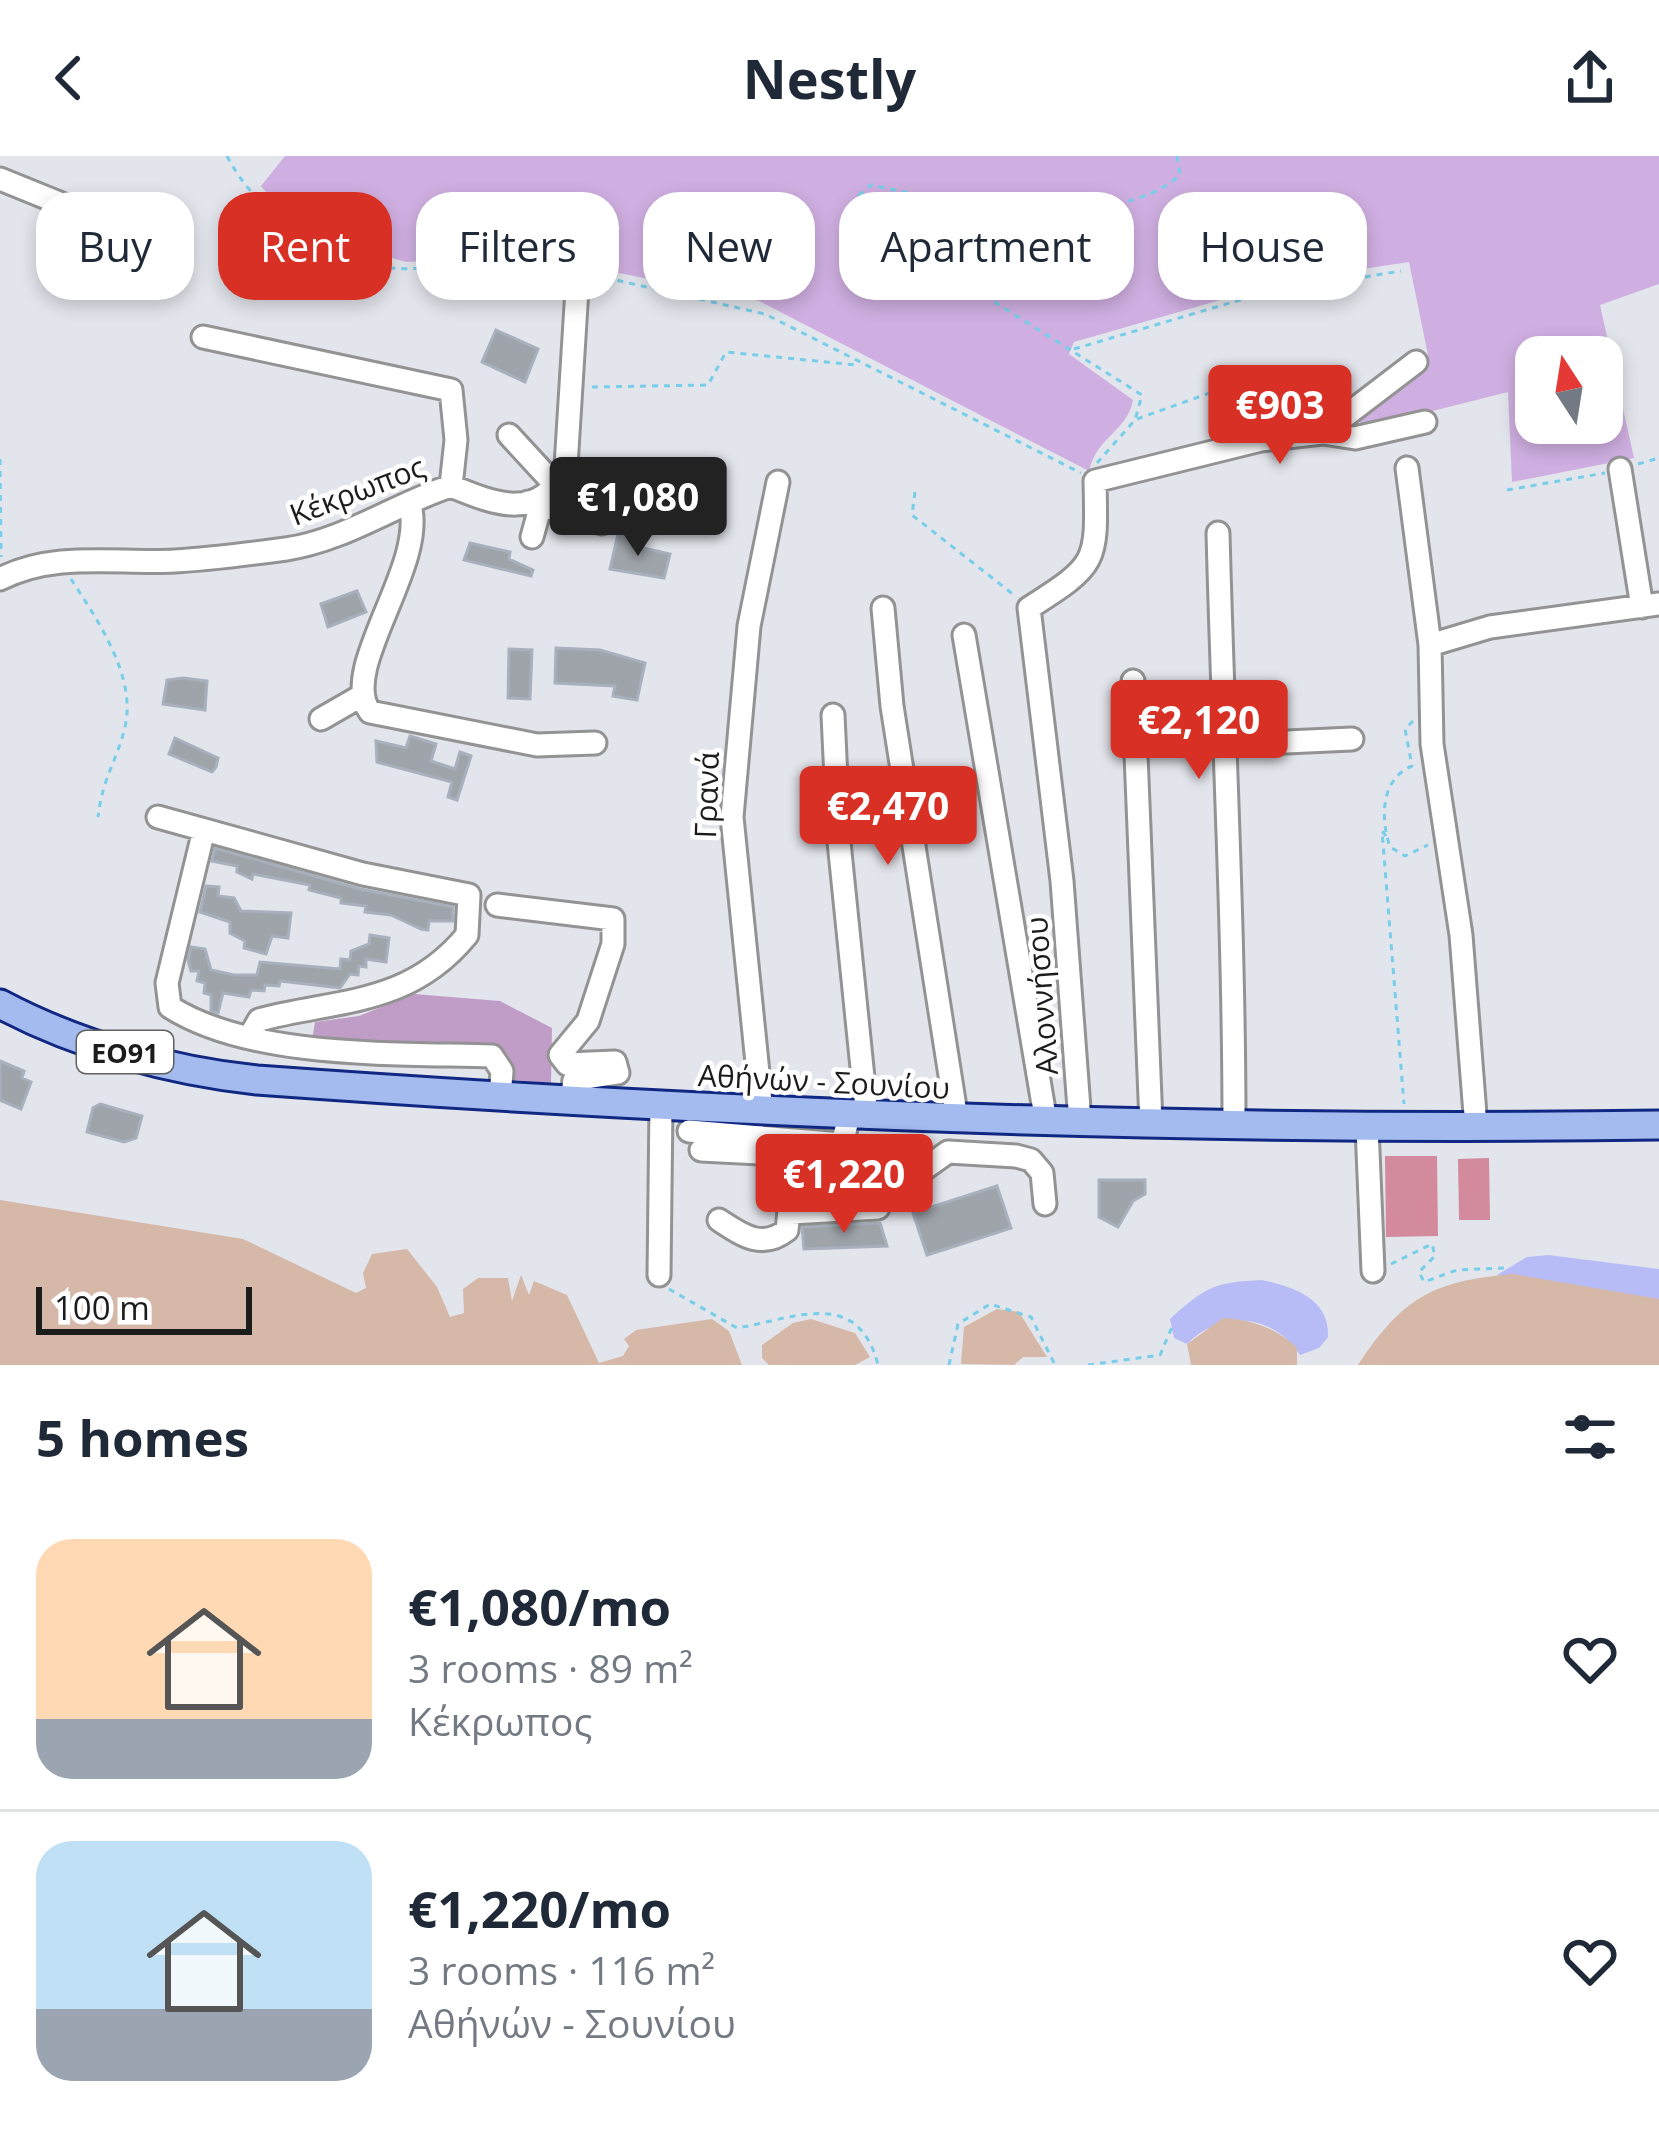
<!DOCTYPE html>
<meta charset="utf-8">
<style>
body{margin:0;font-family:"Open Sans",sans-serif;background:#f2f2f3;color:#1f2937;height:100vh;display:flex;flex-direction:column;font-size:45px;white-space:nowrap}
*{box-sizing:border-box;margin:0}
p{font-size:39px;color:#747a83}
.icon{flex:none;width:66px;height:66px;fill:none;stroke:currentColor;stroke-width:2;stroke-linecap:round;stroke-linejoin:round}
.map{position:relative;height:1209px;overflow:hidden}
.sheet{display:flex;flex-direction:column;background:#fff;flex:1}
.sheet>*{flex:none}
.top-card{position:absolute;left:36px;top:36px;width:1587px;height:108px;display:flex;gap:24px}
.needle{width:78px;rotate:348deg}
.fabs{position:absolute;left:1515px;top:180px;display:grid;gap:24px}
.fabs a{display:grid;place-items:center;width:108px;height:108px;border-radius:24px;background:#fff;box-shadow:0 6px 18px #0003;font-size:60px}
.scale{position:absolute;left:36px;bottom:30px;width:216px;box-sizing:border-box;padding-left:12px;border:6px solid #1c1c1c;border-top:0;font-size:33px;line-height:42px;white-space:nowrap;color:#1c1c1c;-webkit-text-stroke:9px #fff;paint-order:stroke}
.price{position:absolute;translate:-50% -102px;padding:0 27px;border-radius:12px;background:#d93025;color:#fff;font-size:39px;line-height:78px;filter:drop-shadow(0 3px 6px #0008)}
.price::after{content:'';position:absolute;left:50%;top:72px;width:36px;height:27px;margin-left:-18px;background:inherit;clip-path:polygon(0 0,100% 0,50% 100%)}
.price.active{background:#222;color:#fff}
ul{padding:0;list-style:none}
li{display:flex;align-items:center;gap:36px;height:300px;padding:0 36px}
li+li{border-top:3px solid #e0e1e3}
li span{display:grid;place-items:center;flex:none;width:336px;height:240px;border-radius:36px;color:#555}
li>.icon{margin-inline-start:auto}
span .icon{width:144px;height:144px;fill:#fffc;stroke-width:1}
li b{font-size:51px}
h2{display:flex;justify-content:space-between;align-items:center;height:144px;padding:0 36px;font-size:51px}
.pill{padding:0 42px;border-radius:36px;background:#fff;box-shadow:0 6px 18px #0003;font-size:42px;line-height:108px}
.pill.active{background:#d93025;color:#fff}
header{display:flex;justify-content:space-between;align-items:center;height:156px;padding:0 36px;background:#fff;font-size:54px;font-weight:700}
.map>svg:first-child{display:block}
.grass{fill:#cfafe1;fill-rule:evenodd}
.forest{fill:#c09dc7}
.sand{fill:#b8bcf6}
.pitch{fill:#d38a9c}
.water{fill:#d5b8a8}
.building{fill:#9fa4aa;stroke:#a7b0bc;stroke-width:3}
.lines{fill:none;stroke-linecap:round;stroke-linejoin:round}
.minor-casing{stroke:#939393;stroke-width:27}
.major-casing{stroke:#112883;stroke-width:33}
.path{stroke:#78cee8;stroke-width:3;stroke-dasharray:6 6;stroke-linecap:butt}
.minor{stroke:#fff;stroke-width:21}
.major{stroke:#a4bbf0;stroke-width:27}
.labels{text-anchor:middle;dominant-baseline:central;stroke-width:9;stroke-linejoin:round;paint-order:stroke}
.shield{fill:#fff;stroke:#606060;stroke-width:3}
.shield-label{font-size:27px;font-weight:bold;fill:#1c1c1c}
.street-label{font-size:30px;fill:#1c1c1c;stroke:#fff}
</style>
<header><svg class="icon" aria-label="back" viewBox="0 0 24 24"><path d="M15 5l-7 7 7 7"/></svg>Nestly<svg class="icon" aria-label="share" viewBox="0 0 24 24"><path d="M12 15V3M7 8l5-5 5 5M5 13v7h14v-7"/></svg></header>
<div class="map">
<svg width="1659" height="1209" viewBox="0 0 1659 1209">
<rect width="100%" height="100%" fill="#e3e5ec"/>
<path class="grass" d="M 285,0 L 1659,0 L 1659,128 L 1600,149 L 1634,302 L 1512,326 L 1508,236 L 1365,272 L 1357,263 L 1428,199 L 1409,106 L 1290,124 L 1074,186 L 1069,198 L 1133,244 C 1127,276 1097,280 1089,315 L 759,145 L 539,101 L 406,106 L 315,79 L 283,56 L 261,30 ZM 1536,201 L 1602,201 L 1602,267 L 1536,267 Z"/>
<path class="forest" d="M 414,838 L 500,845 L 552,872 L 551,927 L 514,924 L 515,912 L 498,895 L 312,884 L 315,866 L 359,860 Z"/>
<path class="sand" d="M 1548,1099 L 1659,1113 L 1659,1143 L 1497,1119 L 1527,1101 Z
M 1262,1124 C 1294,1131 1330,1143 1328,1181 L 1319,1192 L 1300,1199 C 1273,1157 1220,1154 1187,1188 L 1174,1182 L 1170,1163 C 1205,1131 1215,1126 1262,1124 Z"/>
<path class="pitch" d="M 867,984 L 893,985 L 891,1038 L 865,1037 Z
M 1385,1000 L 1437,1000 L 1438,1080 L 1386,1081 Z
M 1489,1002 L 1490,1064 L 1459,1064 L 1458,1003 Z"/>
<path class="water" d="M 0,1044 L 243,1083 L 356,1137 L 366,1132 L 363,1117 L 372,1098 L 407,1093 L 437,1131 L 450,1161 L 464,1157 L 463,1133 L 478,1122 L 508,1122 L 512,1145 L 521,1119 L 529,1139 L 534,1125 L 567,1139 L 599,1207 L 623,1200 L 629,1190 L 624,1183 L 636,1174 L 712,1163 L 729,1175 L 742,1209 L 0,1209 Z
M 1513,1118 L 1659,1143 L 1659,1209 L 1358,1209 C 1403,1141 1433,1125 1513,1118 Z
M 997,1153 L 1019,1156 L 1047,1201 L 1023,1201 L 1014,1209 L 961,1208 L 964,1171 Z
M 1223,1162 C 1252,1164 1275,1171 1297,1192 L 1297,1209 L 1191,1209 L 1187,1188 Z
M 811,1163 L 855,1177 L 870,1201 L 855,1209 L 769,1209 L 762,1202 L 762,1189 L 793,1167 Z"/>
<path class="building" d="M 496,174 L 538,193 L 525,226 L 482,206 Z
M 618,378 L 632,382 L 631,389 L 670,398 L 664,422 L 610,413 Z
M 470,387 L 510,396 L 509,403 L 533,414 L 531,420 L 464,404 Z
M 357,435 L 366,456 L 328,471 L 321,448 Z
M 556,492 L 600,494 L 645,507 L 637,544 L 613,540 L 615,530 L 555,527 Z
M 509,493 L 532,494 L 530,543 L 508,542 Z
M 183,522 L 207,525 L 205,554 L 163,548 L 167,524 Z
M 410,580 L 436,588 L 431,605 L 455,613 L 460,596 L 471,600 L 457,644 L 448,641 L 452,626 L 377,606 L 376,585 L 406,592 Z
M 175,582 L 218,602 L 216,611 L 212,616 L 169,598 Z
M 215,692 L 360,733 L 453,751 L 453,765 L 429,765 L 428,774 L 421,773 L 391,759 L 365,756 L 366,750 L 341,747 L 341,742 L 309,734 L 310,729 L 253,718 L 252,723 L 237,716 L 237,710 L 212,705 Z
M 206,730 L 219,731 L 218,740 L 234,742 L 241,755 L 291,757 L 288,782 L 272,780 L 266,798 L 244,792 L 245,785 L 230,777 L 230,766 L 200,756 Z
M 370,779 L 389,782 L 386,806 L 366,803 L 366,811 L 359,810 L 358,819 L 350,818 L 340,832 L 280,825 L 279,830 L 265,829 L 264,835 L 251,834 L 249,841 L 223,837 L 218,857 L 211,855 L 211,839 L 204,837 L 205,827 L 197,825 L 199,815 L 191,815 L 188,804 L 191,791 L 205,793 L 211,814 L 234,819 L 257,819 L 260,806 L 340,813 L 341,803 L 350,804 L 351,795 L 369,788 Z
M 0,905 L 24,915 L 22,922 L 31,926 L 21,953 L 0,944 Z
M 100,948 L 142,960 L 136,982 L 124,986 L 87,976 L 93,952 Z
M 1099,1024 L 1145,1024 L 1145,1038 L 1133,1045 L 1118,1071 L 1099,1061 Z
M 997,1030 L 1011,1072 L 927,1099 L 913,1057 Z
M 880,1067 L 887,1090 L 804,1093 L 802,1071 Z"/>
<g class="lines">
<defs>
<path id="minor" d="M 0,23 L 106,66
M 203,181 L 451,234 L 456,284 L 451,330
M 1323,277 L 1355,282 L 1425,266
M 509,279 L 556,330
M 1407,312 L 1430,489 L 1432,588 L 1461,779 L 1476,971
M 1620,313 L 1642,451
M 528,346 L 602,367
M 410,349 C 427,410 338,513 370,556 L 537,589 L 595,587
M 1218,377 C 1223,575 1234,771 1234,969
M 532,381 L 540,352
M 0,423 C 55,395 116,408 175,405 C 212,403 249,398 286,393 C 346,384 395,348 451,330 C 495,348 540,367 566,310 L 578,117
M 883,452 L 892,550 L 957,964
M 964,479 L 1046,966
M 1430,489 L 1490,471 L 1659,448
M 1133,525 L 1151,967
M 833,559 L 839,686 L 867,961
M 321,563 L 361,540
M 1224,589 L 1352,583
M 158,661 L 363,718 L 469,739 L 467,779 C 408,851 336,843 259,864 L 250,880
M 204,674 L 167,827 L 170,851 C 252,903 398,897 492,900 L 502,915 L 500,942
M 497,749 L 613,763 L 613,788 L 588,865 L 560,899 L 567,908 L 615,906 L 618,917 L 574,924 L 571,946
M 762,956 L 732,661 L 749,470 L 778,326
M 1080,966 L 1062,725 L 1029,452 C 1098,408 1097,407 1095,325 L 1261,284 L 1323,277 L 1416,206
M 1367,971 L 1373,1115
M 689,975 L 842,988 L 849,960
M 701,994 L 797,999
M 910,1023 L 948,996 L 1016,1000 L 1031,1004 L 1042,1017 L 1045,1048
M 791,1057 L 878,1052
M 719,1064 C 742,1079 762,1094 787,1074 L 796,986
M 659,1119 L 661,950"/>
<path id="major" d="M 0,848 C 77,889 170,915 257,924 C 724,958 1191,976 1659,969"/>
</defs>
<use href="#minor" class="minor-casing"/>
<use href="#major" class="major-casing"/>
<path class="path" d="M 227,0 C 257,59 327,104 392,112 C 418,115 442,108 467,108 C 499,107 529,109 560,115
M 594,119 L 765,158 L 1081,317
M 1074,193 L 1257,139 L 1401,115
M 592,231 L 708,229 L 726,196 L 856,209
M 1137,263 L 1243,225
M 0,303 L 1,401
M 1097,307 L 1135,264 L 1142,239 L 977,135 L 867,56 L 859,39 L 871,29 C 950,46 1114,79 1180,19 L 1177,0
M 1638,308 L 1659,302
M 1507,334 L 1605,317
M 915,336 L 912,359 L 1014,439
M 71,423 C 97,463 137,521 125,571 C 117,605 103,620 98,661
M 1413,565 L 1405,573 L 1412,610 C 1381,623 1380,661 1390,691 L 1405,700 L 1428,689
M 1386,680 L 1382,675 L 1404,948
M 1391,1108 L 1432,1088 L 1435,1100 L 1419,1116 L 1424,1126 L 1457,1114 L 1504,1112
M 669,1133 L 737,1172 C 793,1163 858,1130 878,1209
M 949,1209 L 958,1168 L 990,1148 L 1031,1161 L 1055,1209
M 1088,1209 L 1160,1199 L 1172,1171"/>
<use href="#minor" class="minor"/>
<use href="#major" class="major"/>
</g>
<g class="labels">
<rect class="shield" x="77" y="875" width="96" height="42" rx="9"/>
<g class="shield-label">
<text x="125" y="896">ΕΟ91</text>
</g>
<g class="street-label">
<text transform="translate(357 334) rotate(-21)">Κέκρωπος</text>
<text transform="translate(706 639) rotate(-88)">Γρανά</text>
<text transform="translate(1041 840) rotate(-94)">Αλοννήσου</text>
<text transform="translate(824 925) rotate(3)">Αθήνών - Σουνίου</text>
</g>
</g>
</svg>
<div class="fabs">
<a><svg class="needle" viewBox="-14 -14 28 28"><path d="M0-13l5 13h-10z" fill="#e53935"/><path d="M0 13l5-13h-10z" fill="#747a83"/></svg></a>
</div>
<div class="scale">100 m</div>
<b class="price" style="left:1280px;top:311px">€903</b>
<b class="price active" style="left:638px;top:403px">€1,080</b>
<b class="price" style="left:1199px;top:626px">€2,120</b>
<b class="price" style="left:888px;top:712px">€2,470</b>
<b class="price" style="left:844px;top:1080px">€1,220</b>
<div class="top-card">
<a class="pill">Buy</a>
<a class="pill active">Rent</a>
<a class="pill">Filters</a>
<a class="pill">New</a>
<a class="pill">Apartment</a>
<a class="pill">House</a>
</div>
</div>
<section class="sheet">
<h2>5 homes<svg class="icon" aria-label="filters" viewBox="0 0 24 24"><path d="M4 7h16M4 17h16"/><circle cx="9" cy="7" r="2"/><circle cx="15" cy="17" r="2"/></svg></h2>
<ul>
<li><span style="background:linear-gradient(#ffd9b3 75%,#9aa5b1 0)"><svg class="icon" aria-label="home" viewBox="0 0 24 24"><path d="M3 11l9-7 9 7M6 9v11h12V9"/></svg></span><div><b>€1,080/mo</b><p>3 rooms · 89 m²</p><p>Κέκρωπος</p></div><svg class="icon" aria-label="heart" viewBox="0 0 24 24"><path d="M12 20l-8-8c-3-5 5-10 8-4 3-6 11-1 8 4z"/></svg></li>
<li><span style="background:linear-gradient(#bfe0f5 70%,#9aa5b1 0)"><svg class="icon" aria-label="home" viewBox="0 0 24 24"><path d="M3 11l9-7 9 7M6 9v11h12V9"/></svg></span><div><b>€1,220/mo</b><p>3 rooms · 116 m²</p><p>Αθήνών - Σουνίου</p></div><svg class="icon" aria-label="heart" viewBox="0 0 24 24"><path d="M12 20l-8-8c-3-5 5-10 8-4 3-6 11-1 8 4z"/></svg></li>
</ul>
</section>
